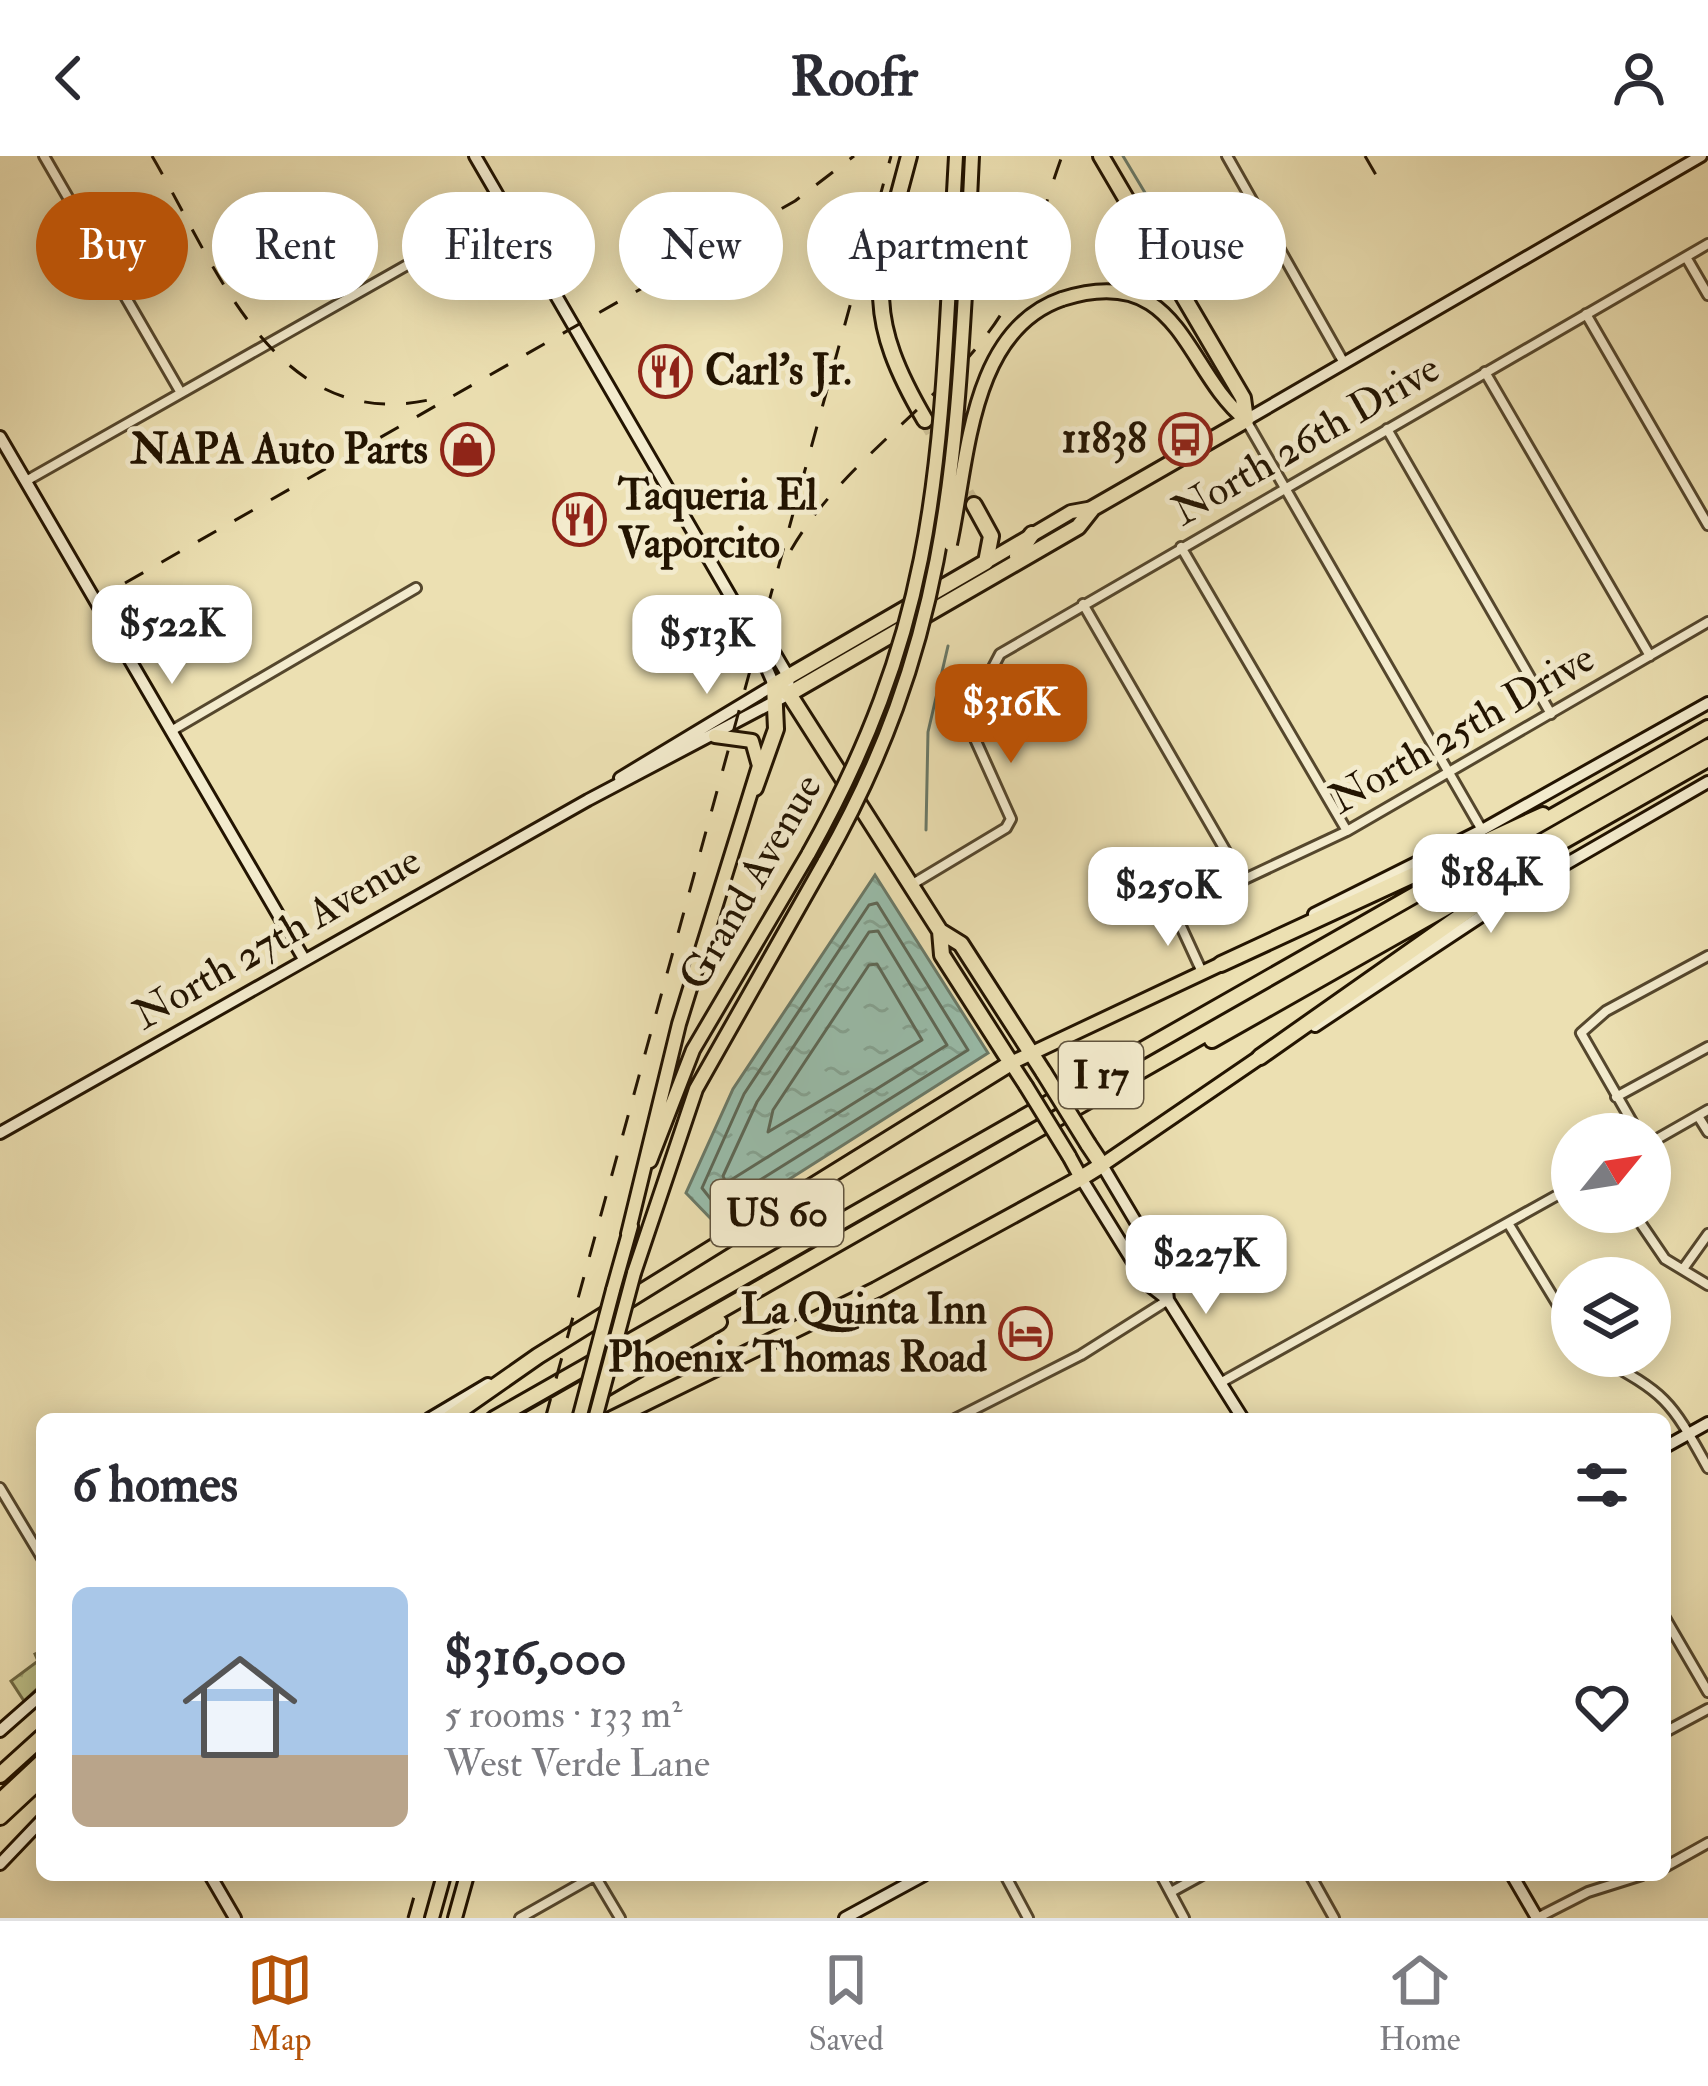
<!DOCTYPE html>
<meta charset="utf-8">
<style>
body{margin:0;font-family:"IM FELL Double Pica",serif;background:#f2f2f3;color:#2b2b33;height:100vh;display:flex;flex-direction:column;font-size:45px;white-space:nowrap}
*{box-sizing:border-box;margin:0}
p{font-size:39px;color:#7c7c81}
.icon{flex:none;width:66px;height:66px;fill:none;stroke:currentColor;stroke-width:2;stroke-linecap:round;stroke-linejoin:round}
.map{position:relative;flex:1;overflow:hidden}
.sheet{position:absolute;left:36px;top:1257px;width:1635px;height:468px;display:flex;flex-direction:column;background:#fff;border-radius:18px;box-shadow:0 6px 30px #0003}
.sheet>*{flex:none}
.banner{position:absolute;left:36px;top:36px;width:1638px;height:108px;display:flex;gap:24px}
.needle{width:78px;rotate:60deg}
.buttons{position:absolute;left:1551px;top:957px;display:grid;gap:24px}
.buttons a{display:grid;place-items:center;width:120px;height:120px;border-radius:50%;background:#fff;box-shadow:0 6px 30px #0003;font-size:60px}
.price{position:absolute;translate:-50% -102px;padding:0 27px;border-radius:24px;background:#fff;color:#222;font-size:39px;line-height:78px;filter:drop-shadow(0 3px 6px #0008)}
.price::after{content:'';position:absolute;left:50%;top:72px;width:36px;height:27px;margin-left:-18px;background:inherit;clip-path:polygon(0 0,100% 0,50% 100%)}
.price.active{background:#b45309;color:#fff}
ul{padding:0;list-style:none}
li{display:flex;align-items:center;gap:36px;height:300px;padding:0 36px}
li+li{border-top:3px solid #e1e1e2}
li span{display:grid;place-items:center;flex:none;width:336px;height:240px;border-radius:18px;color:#555}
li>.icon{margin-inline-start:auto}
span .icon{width:144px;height:144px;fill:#fffc;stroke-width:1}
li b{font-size:51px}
h2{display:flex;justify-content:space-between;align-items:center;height:144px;padding:0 36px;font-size:51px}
.chip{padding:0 42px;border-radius:54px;background:#fff;box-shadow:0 6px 30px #0003;font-size:42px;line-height:108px}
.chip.active{background:#b45309;color:#fff}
header{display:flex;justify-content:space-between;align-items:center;height:156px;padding:0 36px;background:#fff;font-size:54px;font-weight:700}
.tab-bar{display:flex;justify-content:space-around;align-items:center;height:168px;border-top:3px solid #e1e1e2;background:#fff;font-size:33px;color:#7c7c81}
.tab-bar a{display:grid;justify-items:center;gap:6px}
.tab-bar .active{color:#b45309}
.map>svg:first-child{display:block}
.park{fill:url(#park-tufts);stroke:#716a44;stroke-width:3}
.water{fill:url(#water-ripples);stroke:#6a7967;stroke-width:3}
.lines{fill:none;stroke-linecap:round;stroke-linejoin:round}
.shore{stroke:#5e6856;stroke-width:3}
.stream{stroke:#6a7967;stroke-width:3}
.highway-tunnel{stroke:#cec197;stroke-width:14;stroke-dasharray:14 7;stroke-linecap:butt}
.street-casing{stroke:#55472d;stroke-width:14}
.secondary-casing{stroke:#231401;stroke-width:16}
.primary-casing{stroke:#231401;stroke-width:18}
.highway-casing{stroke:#231401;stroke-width:20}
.street{stroke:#f3ebcd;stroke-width:8}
.secondary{stroke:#f3ebcd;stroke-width:10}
.primary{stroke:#ece0b2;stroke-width:12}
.highway{stroke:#ece0b2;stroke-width:14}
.rail{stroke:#231401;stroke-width:3;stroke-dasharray:21 21;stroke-linecap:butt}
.primary-bridge-casing{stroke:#231401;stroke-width:18;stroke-linecap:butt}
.highway-bridge-casing{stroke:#231401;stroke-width:20;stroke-linecap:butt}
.primary-bridge{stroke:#ece0b2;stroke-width:12}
.highway-bridge{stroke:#ece0b2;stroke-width:14}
.labels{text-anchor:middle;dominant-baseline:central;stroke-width:10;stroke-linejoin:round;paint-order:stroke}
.shield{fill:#f3ebcd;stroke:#61543e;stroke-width:3}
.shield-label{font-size:39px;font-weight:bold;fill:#231401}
.poi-label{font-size:42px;font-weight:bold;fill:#231401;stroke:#f3ebcd;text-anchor:end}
.street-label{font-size:42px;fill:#231401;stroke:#f3ebcd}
</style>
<header><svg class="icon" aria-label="back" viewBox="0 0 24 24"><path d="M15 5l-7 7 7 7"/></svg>Roofr<svg class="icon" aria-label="person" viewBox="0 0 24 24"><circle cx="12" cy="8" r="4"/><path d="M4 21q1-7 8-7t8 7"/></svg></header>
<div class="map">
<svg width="1708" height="1762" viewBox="0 0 1708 1762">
<defs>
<pattern id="park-tufts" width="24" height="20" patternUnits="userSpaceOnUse" patternTransform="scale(3)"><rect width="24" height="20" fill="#bfc087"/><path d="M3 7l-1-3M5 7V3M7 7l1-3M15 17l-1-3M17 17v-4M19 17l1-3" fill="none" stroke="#a4a473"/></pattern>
<pattern id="water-ripples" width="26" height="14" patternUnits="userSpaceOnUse" patternTransform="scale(3)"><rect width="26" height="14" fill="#99bdab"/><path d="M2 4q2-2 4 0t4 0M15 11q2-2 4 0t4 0" fill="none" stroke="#84a291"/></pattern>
</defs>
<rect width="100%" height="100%" fill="#ece0b2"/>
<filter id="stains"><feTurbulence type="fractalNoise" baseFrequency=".00167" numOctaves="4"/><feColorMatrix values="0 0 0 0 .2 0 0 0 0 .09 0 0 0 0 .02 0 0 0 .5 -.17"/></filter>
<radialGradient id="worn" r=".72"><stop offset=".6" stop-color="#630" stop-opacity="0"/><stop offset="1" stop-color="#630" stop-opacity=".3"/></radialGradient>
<path class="park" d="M 42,1495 L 42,1528 L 24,1545 L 11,1525 L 38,1505 L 35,1498 Z"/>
<path class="water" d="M 875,719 L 988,897 L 717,1069 L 686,1037 L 733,933 Z"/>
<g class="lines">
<path class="shore" d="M 877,747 L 968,894 L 717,1051 L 702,1032 L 744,938 L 869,749 Z
M 878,775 L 947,889 L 726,1027 L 723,1020 L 757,946 L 869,776 Z
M 877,808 L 922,884 L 768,976 L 773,954 L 869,809 Z"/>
<path class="stream" d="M 1123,0 L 1199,127
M 926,674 L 928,576 L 948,490"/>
<path class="highway-tunnel" d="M 925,264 L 974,349"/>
<defs>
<path id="street" d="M 44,0 L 181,237
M 1227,0 L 1344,207
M 1686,101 L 1708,139
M 1586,158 L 1708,369
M 1485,216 L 1650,500
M 1247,266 L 1482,674
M 1387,273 L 1551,558
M 26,325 L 506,53
M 1181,391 L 1347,675
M 1083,448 L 1243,725
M 171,575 L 416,432
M 911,729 L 1006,672 L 1011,663 L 966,563 L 1000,498 L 1708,88
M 1202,816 L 1179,766 L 1178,757 L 1187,750 L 1347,675 L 1708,466
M 1616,941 L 1708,891
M 1698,960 L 1708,976
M 1639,978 L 1581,877 L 1606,855 L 1708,800
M 1650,987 L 1708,954
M 1633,1056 L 1665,1103 L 1708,1129
M 1508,1067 L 1572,1172
M 1683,1113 L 1708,1078
M 1597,1200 C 1666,1239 1669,1241 1708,1312
M 1220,1227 L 1572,1031
M 955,1263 L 1081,1199 L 1168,1144
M 0,1332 L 42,1402
M 1665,1462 L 1708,1536
M 1665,1576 L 1708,1553
M 1665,1711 L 1708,1687
M 1005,1719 L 1028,1762
M 1161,1719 L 1184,1762
M 1310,1719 L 1334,1762
M 595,1720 L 620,1762
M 1171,1736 L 1202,1719
M 520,1762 L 596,1719
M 1537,1762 L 1588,1736 L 1642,1719"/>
<path id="secondary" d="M 475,0 L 750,474 L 774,529 L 620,622
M 1246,264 L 1701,0
M 0,281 L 304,803
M 1314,758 L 1482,674 L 1708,547
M 1315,870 L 1519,735 L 1708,626
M 0,977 L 588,644 L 789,538 L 788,520 L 761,474 L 750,474
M 1102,1009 L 1165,1115 L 1168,1144
M 1081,1022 L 1146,1127 L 1168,1144 L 1243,1263
M 429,1263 L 488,1228
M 1665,1291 L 1708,1267
M 0,1575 L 42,1538
M 0,1708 L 42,1664
M 210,1719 L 235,1762
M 1512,1719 L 1537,1762
M 845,1762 L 924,1719"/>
<path id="primary" d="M 968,86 L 972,0
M 951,91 L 956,0
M 1062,143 C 1181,105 1183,213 1246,264
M 986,406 L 1071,356 L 1093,352
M 1026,930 L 1011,907 L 1221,808
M 1069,1000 L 1081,1022
M 650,1005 L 693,894 L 809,697
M 1102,1009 L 1260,901
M 628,1078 L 679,868 L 759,610 L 752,585 L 715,580
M 634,1117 L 696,933 L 825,705
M 613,1134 L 631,1070
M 432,1762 L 444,1719
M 455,1762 L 467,1719"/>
<path id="highway" d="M 909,0 C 878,118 860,153 925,264
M 1017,400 L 1032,378
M 774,529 L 789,538 L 940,775 L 961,788 L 1044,917
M 774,529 L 986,406 L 991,380 L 974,349
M 789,538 L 1078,371 L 1093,352 L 1246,264 L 1243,242 L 1101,0
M 755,632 L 776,573 L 774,529
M 1221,808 L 1543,659
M 1212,884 L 1708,603
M 1260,901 L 1526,714
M 448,1263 L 538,1200 L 1011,907 L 942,799 L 940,775
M 494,1263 L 1708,572
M 530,1263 L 1708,591
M 552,1263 L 719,1166
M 612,1263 L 876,1134 L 1081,1022 L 1102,1009 L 1088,988
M 0,1619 L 42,1581
M 0,1645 L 42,1606
M 0,1661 L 42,1622"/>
</defs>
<use href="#street" class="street-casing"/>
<use href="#secondary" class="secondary-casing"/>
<use href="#primary" class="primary-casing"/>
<use href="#highway" class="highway-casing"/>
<use href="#street" class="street"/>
<use href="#secondary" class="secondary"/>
<use href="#primary" class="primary"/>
<use href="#highway" class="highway"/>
<path class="rail" d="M 152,0 C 216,109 275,280 433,243
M 1365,0 L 1386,36
M 791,394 C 841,308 929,256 988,177 C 1028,125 1040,60 1062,0
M 125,427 L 795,45 L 854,0
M 545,1263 L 891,0
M 408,1762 L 420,1719"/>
<defs>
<path id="primary-bridge" d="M 950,388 C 968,306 969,175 1062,143
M 809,697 C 930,480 939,332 951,91
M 825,705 C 945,493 955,322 968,86
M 1026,930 L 1069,1000
M 579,1263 L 613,1134
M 595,1263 L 634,1117"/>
<path id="highway-bridge" d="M 1044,917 L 1088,988"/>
</defs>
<use href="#primary-bridge" class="primary-bridge-casing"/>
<use href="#highway-bridge" class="highway-bridge-casing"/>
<use href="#primary-bridge" class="primary-bridge"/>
<use href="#highway-bridge" class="highway-bridge"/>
</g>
<defs>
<symbol id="restaurant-ring" viewBox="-11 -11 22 22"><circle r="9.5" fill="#f3ebcd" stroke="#8f2418" stroke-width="1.5"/><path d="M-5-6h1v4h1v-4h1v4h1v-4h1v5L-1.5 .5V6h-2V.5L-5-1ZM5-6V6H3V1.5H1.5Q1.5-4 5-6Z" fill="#8f2418"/></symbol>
<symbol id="bus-ring" viewBox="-11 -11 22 22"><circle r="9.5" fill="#f3ebcd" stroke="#8f2418" stroke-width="1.5"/><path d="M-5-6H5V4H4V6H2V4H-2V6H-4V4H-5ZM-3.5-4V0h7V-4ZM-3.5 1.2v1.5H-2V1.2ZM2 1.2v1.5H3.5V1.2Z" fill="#8f2418"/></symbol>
<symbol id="shop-ring" viewBox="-11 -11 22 22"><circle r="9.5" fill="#f3ebcd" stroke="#8f2418" stroke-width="1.5"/><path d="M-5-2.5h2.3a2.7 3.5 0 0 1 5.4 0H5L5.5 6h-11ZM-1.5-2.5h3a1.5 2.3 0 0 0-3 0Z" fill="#8f2418"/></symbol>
<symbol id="hotel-ring" viewBox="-11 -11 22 22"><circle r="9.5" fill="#f3ebcd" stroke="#8f2418" stroke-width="1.5"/><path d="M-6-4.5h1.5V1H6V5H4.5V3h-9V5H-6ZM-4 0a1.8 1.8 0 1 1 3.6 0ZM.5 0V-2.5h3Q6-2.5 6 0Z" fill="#8f2418"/></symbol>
</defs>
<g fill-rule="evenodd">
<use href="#restaurant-ring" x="636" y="186" width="59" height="59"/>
<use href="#bus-ring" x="1156" y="254" width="59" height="59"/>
<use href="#shop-ring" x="438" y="264" width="59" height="59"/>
<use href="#restaurant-ring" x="550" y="334" width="59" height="59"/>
<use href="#hotel-ring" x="996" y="1148" width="59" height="59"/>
</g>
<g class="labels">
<g class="shield">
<rect x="1059" y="886" width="84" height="66" rx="9"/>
<rect x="711" y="1024" width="132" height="66" rx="9"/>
</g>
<g class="shield-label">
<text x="1101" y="919">I 17</text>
<text x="777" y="1057">US 60</text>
</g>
<g class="poi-label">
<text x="705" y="215" text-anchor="start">Carl's Jr.</text>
<text x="1147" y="283">11838</text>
<text x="428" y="294">NAPA Auto Parts</text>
<text x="618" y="340" text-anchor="start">Taqueria El<tspan x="618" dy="48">Vaporcito</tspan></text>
<text x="987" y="1154">La Quinta Inn<tspan x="987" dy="48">Phoenix Thomas Road</tspan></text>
</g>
<g class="street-label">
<text transform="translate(1306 284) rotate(-30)">North 26th Drive</text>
<text transform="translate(1462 573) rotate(-30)">North 25th Drive</text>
<text transform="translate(751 726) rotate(-60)">Grand Avenue</text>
<text transform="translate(277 782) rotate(-30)">North 27th Avenue</text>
</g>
</g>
<rect width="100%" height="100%" filter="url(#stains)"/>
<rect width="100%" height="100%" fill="url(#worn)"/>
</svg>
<div class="buttons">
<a><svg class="needle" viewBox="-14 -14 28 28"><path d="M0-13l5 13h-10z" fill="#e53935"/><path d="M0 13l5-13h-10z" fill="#7c7c81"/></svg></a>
<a><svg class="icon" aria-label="layers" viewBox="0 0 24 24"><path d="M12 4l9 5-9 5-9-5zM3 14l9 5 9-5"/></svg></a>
</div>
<b class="price" style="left:172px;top:531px">$522K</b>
<b class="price" style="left:707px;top:541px">$513K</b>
<b class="price active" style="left:1011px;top:610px">$316K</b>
<b class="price" style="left:1491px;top:780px">$184K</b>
<b class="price" style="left:1168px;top:793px">$250K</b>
<b class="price" style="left:1206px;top:1161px">$227K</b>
<div class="banner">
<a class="chip active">Buy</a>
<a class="chip">Rent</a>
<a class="chip">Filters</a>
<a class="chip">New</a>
<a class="chip">Apartment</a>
<a class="chip">House</a>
</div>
<section class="sheet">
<h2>6 homes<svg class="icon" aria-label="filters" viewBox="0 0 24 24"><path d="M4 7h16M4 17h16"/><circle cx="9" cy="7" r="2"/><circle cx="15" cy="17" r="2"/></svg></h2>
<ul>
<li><span style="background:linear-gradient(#a9c7e8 70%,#b9a48a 0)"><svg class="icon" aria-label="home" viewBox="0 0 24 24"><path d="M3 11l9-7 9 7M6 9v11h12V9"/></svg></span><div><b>$316,000</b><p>5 rooms · 133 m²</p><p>West Verde Lane</p></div><svg class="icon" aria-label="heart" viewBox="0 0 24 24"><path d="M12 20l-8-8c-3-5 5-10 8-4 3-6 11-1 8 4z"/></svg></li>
</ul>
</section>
</div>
<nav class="tab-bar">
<a class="active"><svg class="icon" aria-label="map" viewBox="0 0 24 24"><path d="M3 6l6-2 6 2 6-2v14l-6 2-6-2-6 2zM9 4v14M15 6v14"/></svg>Map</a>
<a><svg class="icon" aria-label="saved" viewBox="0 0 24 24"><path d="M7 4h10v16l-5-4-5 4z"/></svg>Saved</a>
<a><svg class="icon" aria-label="home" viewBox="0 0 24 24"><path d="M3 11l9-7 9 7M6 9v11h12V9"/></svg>Home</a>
</nav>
